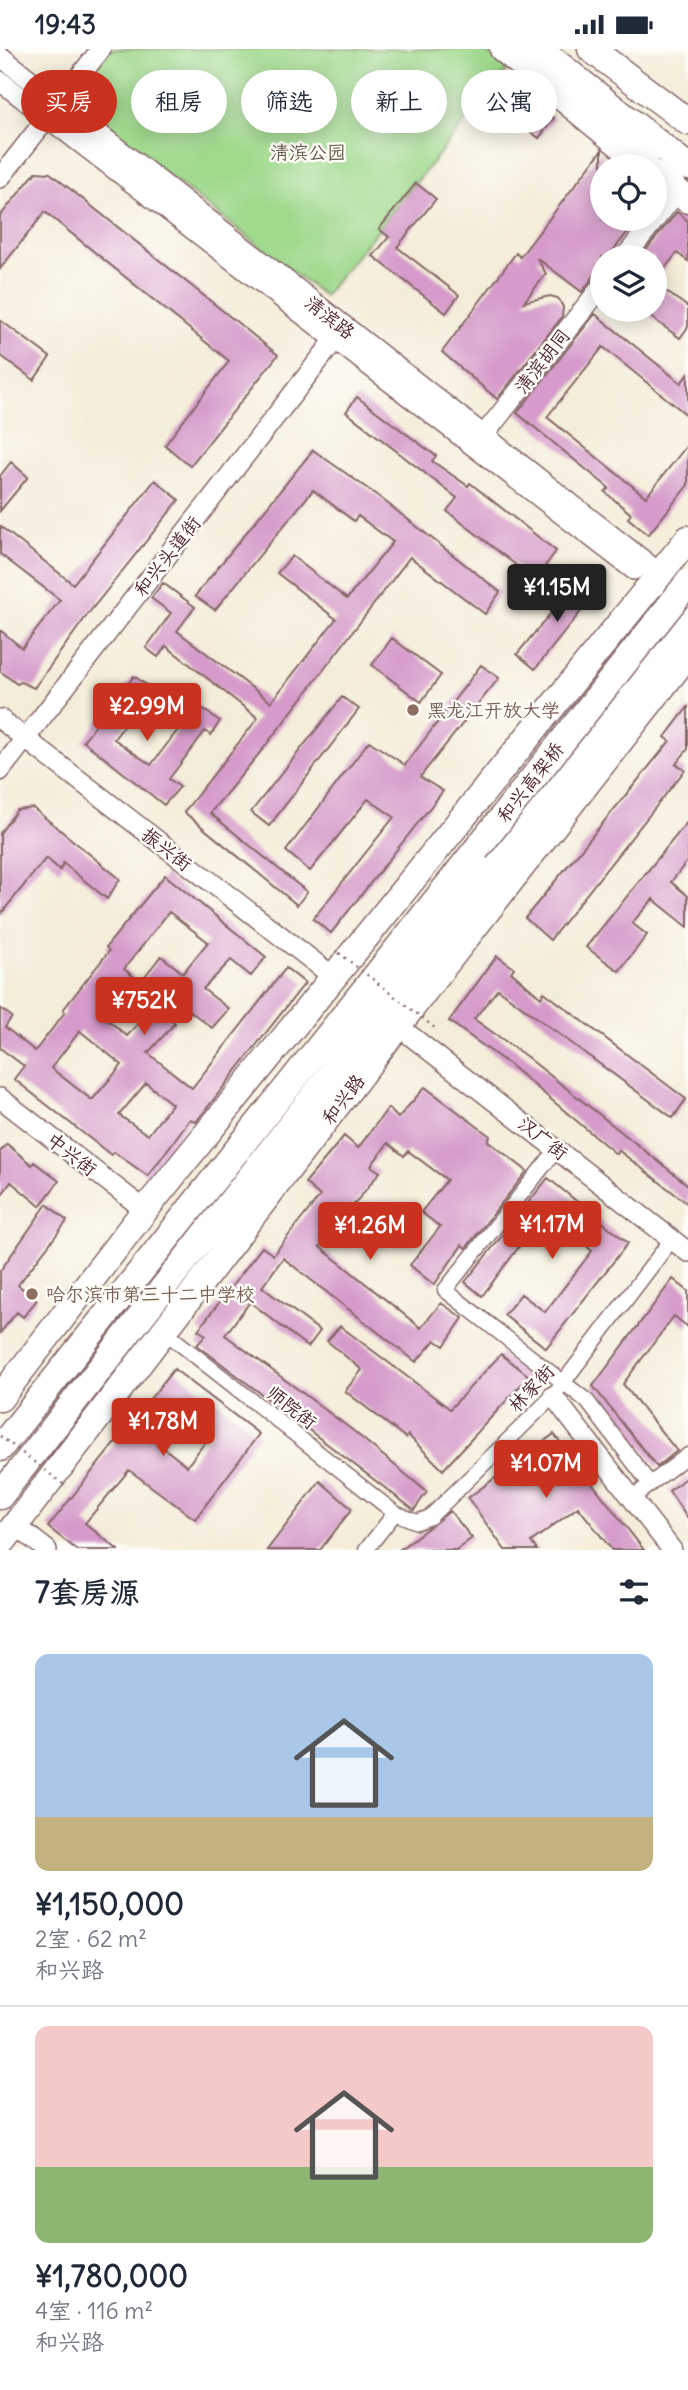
<!DOCTYPE html>
<html lang="zh">
<meta charset="utf-8">
<style>
body{margin:0;font-family:Delius,"LXGW WenKai TC",sans-serif;background:#f6f6f7;color:#1f2937;height:100vh;display:flex;flex-direction:column;font-size:26px;white-space:nowrap}
*{box-sizing:border-box;margin:0}
p{font-size:23px;color:#747a83}
.icon{flex:none;width:38px;height:38px;fill:none;stroke:currentColor;stroke-width:2;stroke-linecap:round;stroke-linejoin:round}
.map{position:relative;height:1501px;overflow:hidden}
.sheet{display:flex;flex-direction:column;background:#fff;flex:1}
.sheet>*{flex:none}
.guide{position:absolute;left:21px;top:21px;width:648px;height:63px;display:flex;gap:14px}
.controls{position:absolute;left:590px;top:105px;display:grid;gap:14px}
.controls a{display:grid;place-items:center;width:77px;height:77px;border-radius:50%;background:#fff;box-shadow:0 4px 18px #0003;font-size:35px}
.price{position:absolute;translate:-50% -60px;padding:0 16px;border-radius:7px;background:#c8321e;color:#fff;font-size:23px;line-height:46px;filter:drop-shadow(0 2px 4px #0008)}
.price::after{content:'';position:absolute;left:50%;top:42px;width:21px;height:16px;margin-left:-10px;background:inherit;clip-path:polygon(0 0,100% 0,50% 100%)}
.price.on{background:#222;color:#fff}
ul{padding:0;list-style:none}
li{display:grid;align-content:center;gap:14px;height:371px;padding:0 35px}
li+li{border-top:2px solid #e0e1e3}
li span{display:grid;place-items:center;height:217px;border-radius:14px;color:#555}
li>.icon{margin-inline-start:auto}
span .icon{width:126px;height:126px;fill:#fffc;stroke-width:1}
li b{font-size:30px}
h2{display:flex;justify-content:space-between;align-items:center;height:84px;padding:0 35px;font-size:30px}
.chip{padding:0 24px;border-radius:32px;background:#fff;box-shadow:0 4px 18px #0003;font-size:24px;line-height:63px}
.chip.on{background:#c8321e;color:#fff}
.status{display:flex;justify-content:space-between;align-items:center;height:49px;padding:0 35px;background:#fff;direction:ltr}
.status svg{height:19px;fill:currentColor}
.map>svg:first-child{display:block}
.green{fill:#9fd98c;stroke:#747c5c;stroke-width:2}
.building{fill:#d69bca;fill-rule:evenodd}
.lines{fill:none;stroke-linecap:round;stroke-linejoin:round}
.street-casing{stroke:#866768;stroke-width:17}
.secondary-casing{stroke:#866768;stroke-width:22}
.highway-casing{stroke:#866768;stroke-width:29}
.street{stroke:#fff;stroke-width:14}
.secondary{stroke:#fff;stroke-width:19}
.highway{stroke:#fff;stroke-width:26}
.highway-bridge-casing{stroke:#866768;stroke-width:29;stroke-linecap:butt}
.path-bridge{stroke:#866768;stroke-width:2.5;stroke-dasharray:2 5;stroke-linecap:butt}
.highway-bridge{stroke:#fff;stroke-width:26}
.education-dot{fill:#8d6e63;stroke:#fdfcf7;stroke-width:2.5}
.labels{text-anchor:middle;dominant-baseline:central;stroke-width:5;stroke-linejoin:round;paint-order:stroke}
.park-label{font-size:19px;fill:#645748;stroke:#fdfcf7}
.street-label{font-size:19px;fill:#4a1f2b;stroke:#fdfcf7}
.education-label{font-size:19px;fill:#785e54;stroke:#fdfcf7;text-anchor:start}
</style>
<div class="status"><b>19:43</b><svg viewBox="0 0 49 12"><path d="M0 12V9h3v3zM5 12V6h3v6zM10 12V3h3v9zM15 12V0h3v12zM26 1h20v11H26zM47 4h2v5h-2z"/></svg></div>
<div class="map">
<svg width="688" height="1501" viewBox="0 0 688 1501">
<rect width="100%" height="100%" fill="#fdfcf7"/>
<filter id="ink" filterUnits="userSpaceOnUse"><feTurbulence type="fractalNoise" baseFrequency=".0143" numOctaves="2"/><feDisplacementMap in="SourceGraphic" scale="14" xChannelSelector="R" yChannelSelector="G"/><feConvolveMatrix kernelMatrix="1 2 1 2 8 2 1 2 1" color-interpolation-filters="sRGB"/></filter>
<filter id="wash" filterUnits="userSpaceOnUse"><feTurbulence type="fractalNoise" baseFrequency=".00686" numOctaves="4" result="noise"/><feDisplacementMap in="SourceGraphic" scale="28" xChannelSelector="R" yChannelSelector="G"/><feGaussianBlur stdDeviation="1.57" result="paint"/><feColorMatrix in="noise" values="0 0 0 0 0 0 0 0 0 0 0 0 0 0 0 0 0 1.4 0 .05"/><feComposite in="paint" operator="in"/></filter>
<g filter="url(#wash)">
<rect width="100%" height="100%" fill="#f4edd9"/>
<path class="green" d="M 107,0 L 483,0 L 508,20 L 324,247 L 68,49 Z"/>
<g id="blocks">
<path class="building" d="M 506,33 L 554,69 L 539,89 L 491,54 Z
M 602,101 L 602,170 L 638,170 L 608,208 L 602,208 L 602,216 L 582,243 L 537,209 L 546,225 L 524,253 L 550,247 L 558,249 L 563,258 L 562,268 L 497,350 L 442,303 L 516,204 L 520,208 Z
M 36,123 L 50,124 L 278,306 L 190,417 L 165,396 L 229,312 L 45,163 L 0,220 L 0,167 Z
M 416,134 L 436,150 L 397,198 L 459,246 L 446,264 L 373,207 L 389,188 L 379,180 Z
M 677,163 L 688,172 L 688,212 L 677,204 L 654,233 L 654,208 L 640,208 Z
M 654,234 L 688,258 L 688,278 L 680,289 L 641,261 L 654,261 Z
M 595,265 L 681,334 L 688,325 L 688,367 L 603,298 L 547,368 L 646,448 L 688,395 L 688,436 L 648,486 L 628,469 L 631,465 L 605,443 L 609,439 L 517,364 Z
M 0,271 L 50,308 L 34,331 L 0,306 Z
M 357,348 L 436,407 L 432,412 L 468,437 L 470,434 L 556,502 L 535,531 L 447,462 L 457,449 L 346,363 Z
M 313,401 L 378,447 L 500,543 L 485,565 L 410,508 L 263,700 L 210,764 L 307,843 L 297,856 L 184,763 L 258,669 L 166,597 L 158,608 L 146,599 L 171,564 L 151,549 L 163,534 L 195,558 L 177,582 L 271,653 L 336,570 L 277,524 L 292,507 L 347,550 L 393,493 L 358,467 L 354,472 L 313,441 L 215,561 L 195,547 Z
M 11,413 L 28,428 L 0,462 L 0,427 Z
M 155,431 L 179,451 L 88,565 L 34,639 L 21,633 L 17,635 L 0,622 L 0,581 L 22,599 L 60,551 L 0,505 L 0,477 L 73,535 Z
M 579,530 L 597,542 L 535,620 L 517,605 Z
M 392,589 L 441,626 L 421,653 L 372,616 Z
M 481,616 L 499,629 L 420,728 L 443,742 L 331,884 L 313,870 L 394,768 L 368,750 L 310,822 L 286,802 L 369,692 L 405,716 Z
M 134,627 L 152,640 L 114,690 L 151,716 L 197,656 L 220,672 L 211,686 L 205,682 L 169,730 L 180,738 L 164,756 L 83,692 Z
M 342,648 L 359,660 L 269,777 L 251,763 Z
M 688,658 L 688,700 L 676,715 L 685,721 L 550,891 L 525,869 L 670,692 L 665,688 Z
M 33,759 L 120,830 L 107,850 L 63,814 L 60,821 L 46,809 L 0,866 L 0,784 L 17,761 Z
M 688,772 L 688,811 L 671,833 L 688,847 L 688,878 L 653,850 L 632,874 L 647,886 L 619,922 L 586,898 Z
M 165,826 L 266,908 L 251,927 L 231,911 L 203,940 L 229,960 L 212,979 L 145,927 L 161,907 L 183,924 L 208,893 L 169,863 L 124,920 L 134,928 L 102,966 L 127,987 L 155,956 L 175,974 L 148,1004 L 192,1039 L 286,919 L 305,934 L 196,1073 L 190,1070 L 148,1127 L 114,1103 L 111,1106 L 14,1030 L 24,1017 L 0,999 L 0,959 L 12,968 L 5,978 L 35,1002 L 65,963 L 63,961 L 109,902 L 106,898 ZM 80,982 L 122,1016 L 92,1051 L 51,1019 ZM 146,1034 L 172,1055 L 148,1086 L 119,1066 Z
M 497,907 L 514,919 L 511,923 L 541,949 L 544,943 L 686,1050 L 673,1069 L 498,940 L 474,970 L 527,1008 L 688,1136 L 688,1155 L 618,1101 L 616,1105 L 510,1016 L 449,972 Z
M 425,1038 L 490,1087 L 488,1092 L 527,1122 L 466,1199 L 462,1196 L 434,1236 L 410,1216 L 440,1178 L 421,1163 L 447,1131 L 408,1102 L 404,1107 L 388,1094 L 371,1117 L 380,1123 L 320,1198 L 421,1279 L 441,1254 L 463,1269 L 444,1297 L 435,1291 L 416,1313 L 283,1209 L 262,1238 L 320,1282 L 308,1298 L 250,1253 L 225,1286 L 351,1380 L 427,1443 L 414,1461 L 197,1296 L 206,1286 L 198,1281 L 262,1198 L 273,1206 L 320,1147 L 305,1134 L 344,1087 L 358,1099 L 388,1059 L 398,1069 Z
M 7,1095 L 32,1116 L 34,1113 L 59,1132 L 40,1157 L 11,1133 L 0,1148 L 0,1103 Z
M 548,1129 L 628,1194 L 546,1299 L 504,1266 L 521,1245 L 545,1263 L 592,1202 L 546,1162 L 482,1247 L 465,1233 Z
M 47,1155 L 67,1172 L 18,1236 L 37,1251 L 23,1268 L 17,1263 L 0,1284 L 0,1222 Z
M 673,1230 L 688,1242 L 688,1278 L 674,1267 L 623,1335 L 677,1402 L 657,1418 L 593,1337 Z
M 340,1277 L 450,1360 L 501,1305 L 529,1327 L 443,1421 L 408,1386 L 406,1389 L 345,1342 L 362,1321 L 327,1292 Z
M 174,1320 L 259,1385 L 195,1470 L 129,1421 L 85,1474 L 118,1501 L 77,1501 L 48,1478 ZM 187,1363 L 213,1383 L 187,1417 L 160,1396 Z
M 554,1385 L 644,1501 L 612,1501 L 578,1458 L 531,1493 L 537,1501 L 505,1501 L 468,1449 Z
M 688,1427 L 688,1470 L 669,1442 Z
M 320,1432 L 352,1460 L 320,1501 L 267,1501 Z
M 450,1462 L 472,1489 L 456,1501 L 399,1501 Z"/>
</g>
</g>
<g filter="url(#ink)">
<use href="#blocks" fill-opacity="0" stroke="#866768" stroke-width="2"/>
<g class="lines">
<defs>
<path id="street" d="M 557,1100 L 445,1241 L 587,1352 L 650,1435
M 165,1283 L 395,1464
M 632,1449 L 688,1406
M 366,1501 L 395,1464 L 417,1473 L 430,1468 L 553,1347 L 672,1190"/>
<path id="secondary" d="M 0,7 L 648,515 L 656,531 L 688,556
M 0,32 L 634,521
M 0,129 L 101,0
M 625,208 L 677,143
M 483,387 L 602,237
M 0,670 L 335,929
M 0,722 L 334,292
M 398,977 L 688,1203
M 0,1049 L 145,1161
M 553,1347 L 672,1501
M 15,1476 L 47,1501"/>
<path id="highway" d="M 503,0 L 646,117
M 539,0 L 688,118
M 591,0 L 688,73
M 654,124 L 688,151
M 0,1349 L 145,1161 L 688,490
M 0,1399 L 476,801
M 0,1447 L 688,570
M 0,1496 L 436,927 L 688,605"/>
</defs>
<use href="#street" class="street-casing"/>
<use href="#secondary" class="secondary-casing"/>
<use href="#highway" class="highway-casing"/>
<use href="#street" class="street"/>
<use href="#secondary" class="secondary"/>
<use href="#highway" class="highway"/>
<defs>
<path id="highway-bridge" d="M 476,801 L 688,534"/>
</defs>
<use href="#highway-bridge" class="highway-bridge-casing"/>
<path class="path-bridge" d="M 339,904 L 435,979
M 0,1387 L 67,1438"/>
<use href="#highway-bridge" class="highway-bridge"/>
</g>
</g>
<g class="education-dot">
<circle cx="413" cy="661" r="7"/>
<circle cx="32" cy="1245" r="7"/>
</g>
<g class="labels">
<g class="park-label">
<text x="308" y="103">清滨公园</text>
</g>
<g class="street-label">
<text transform="translate(330 268) rotate(38)">清滨路</text>
<text transform="translate(542 312) rotate(-52)">清滨胡同</text>
<text transform="translate(167 507) rotate(-52)">和兴头道街</text>
<text transform="translate(530 733) rotate(-52)">和兴高架桥</text>
<text transform="translate(167 800) rotate(38)">振兴街</text>
<text transform="translate(343 1050) rotate(-53)">和兴路</text>
<text transform="translate(543 1089) rotate(38)">汉广街</text>
<text transform="translate(72 1105) rotate(38)">中兴街</text>
<text transform="translate(531 1339) rotate(-47)">林家街</text>
<text transform="translate(292 1358) rotate(38)">师院街</text>
</g>
<g class="education-label">
<text x="427" y="661">黑龙江开放大学</text>
<text x="46" y="1245">哈尔滨市第三十二中学校</text>
</g>
</g>
</svg>
<div class="controls">
<a><svg class="icon" aria-label="locate" viewBox="0 0 24 24"><circle cx="12" cy="12" r="6"/><path d="M12 2v4M12 18v4M2 12h4M18 12h4"/></svg></a>
<a><svg class="icon" aria-label="layers" viewBox="0 0 24 24"><path d="M12 4l9 5-9 5-9-5zM3 14l9 5 9-5"/></svg></a>
</div>
<b class="price on" style="left:557px;top:575px">¥1.15M</b>
<b class="price" style="left:147px;top:694px">¥2.99M</b>
<b class="price" style="left:144px;top:988px">¥752K</b>
<b class="price" style="left:552px;top:1212px">¥1.17M</b>
<b class="price" style="left:370px;top:1213px">¥1.26M</b>
<b class="price" style="left:163px;top:1409px">¥1.78M</b>
<b class="price" style="left:546px;top:1451px">¥1.07M</b>
<div class="guide">
<a class="chip on">买房</a>
<a class="chip">租房</a>
<a class="chip">筛选</a>
<a class="chip">新上</a>
<a class="chip">公寓</a>
</div>
</div>
<section class="sheet">
<h2>7套房源<svg class="icon" aria-label="filters" viewBox="0 0 24 24"><path d="M4 7h16M4 17h16"/><circle cx="9" cy="7" r="2"/><circle cx="15" cy="17" r="2"/></svg></h2>
<ul>
<li><span style="background:linear-gradient(#a9c7e8 75%,#c2b280 0)"><svg class="icon" aria-label="home" viewBox="0 0 24 24"><path d="M3 11l9-7 9 7M6 9v11h12V9"/></svg></span><div><b>¥1,150,000</b><p>2室 · 62 m²</p><p>和兴路</p></div></li>
<li><span style="background:linear-gradient(#f6c9c9 65%,#8fb573 0)"><svg class="icon" aria-label="home" viewBox="0 0 24 24"><path d="M3 11l9-7 9 7M6 9v11h12V9"/></svg></span><div><b>¥1,780,000</b><p>4室 · 116 m²</p><p>和兴路</p></div></li>
</ul>
</section>
